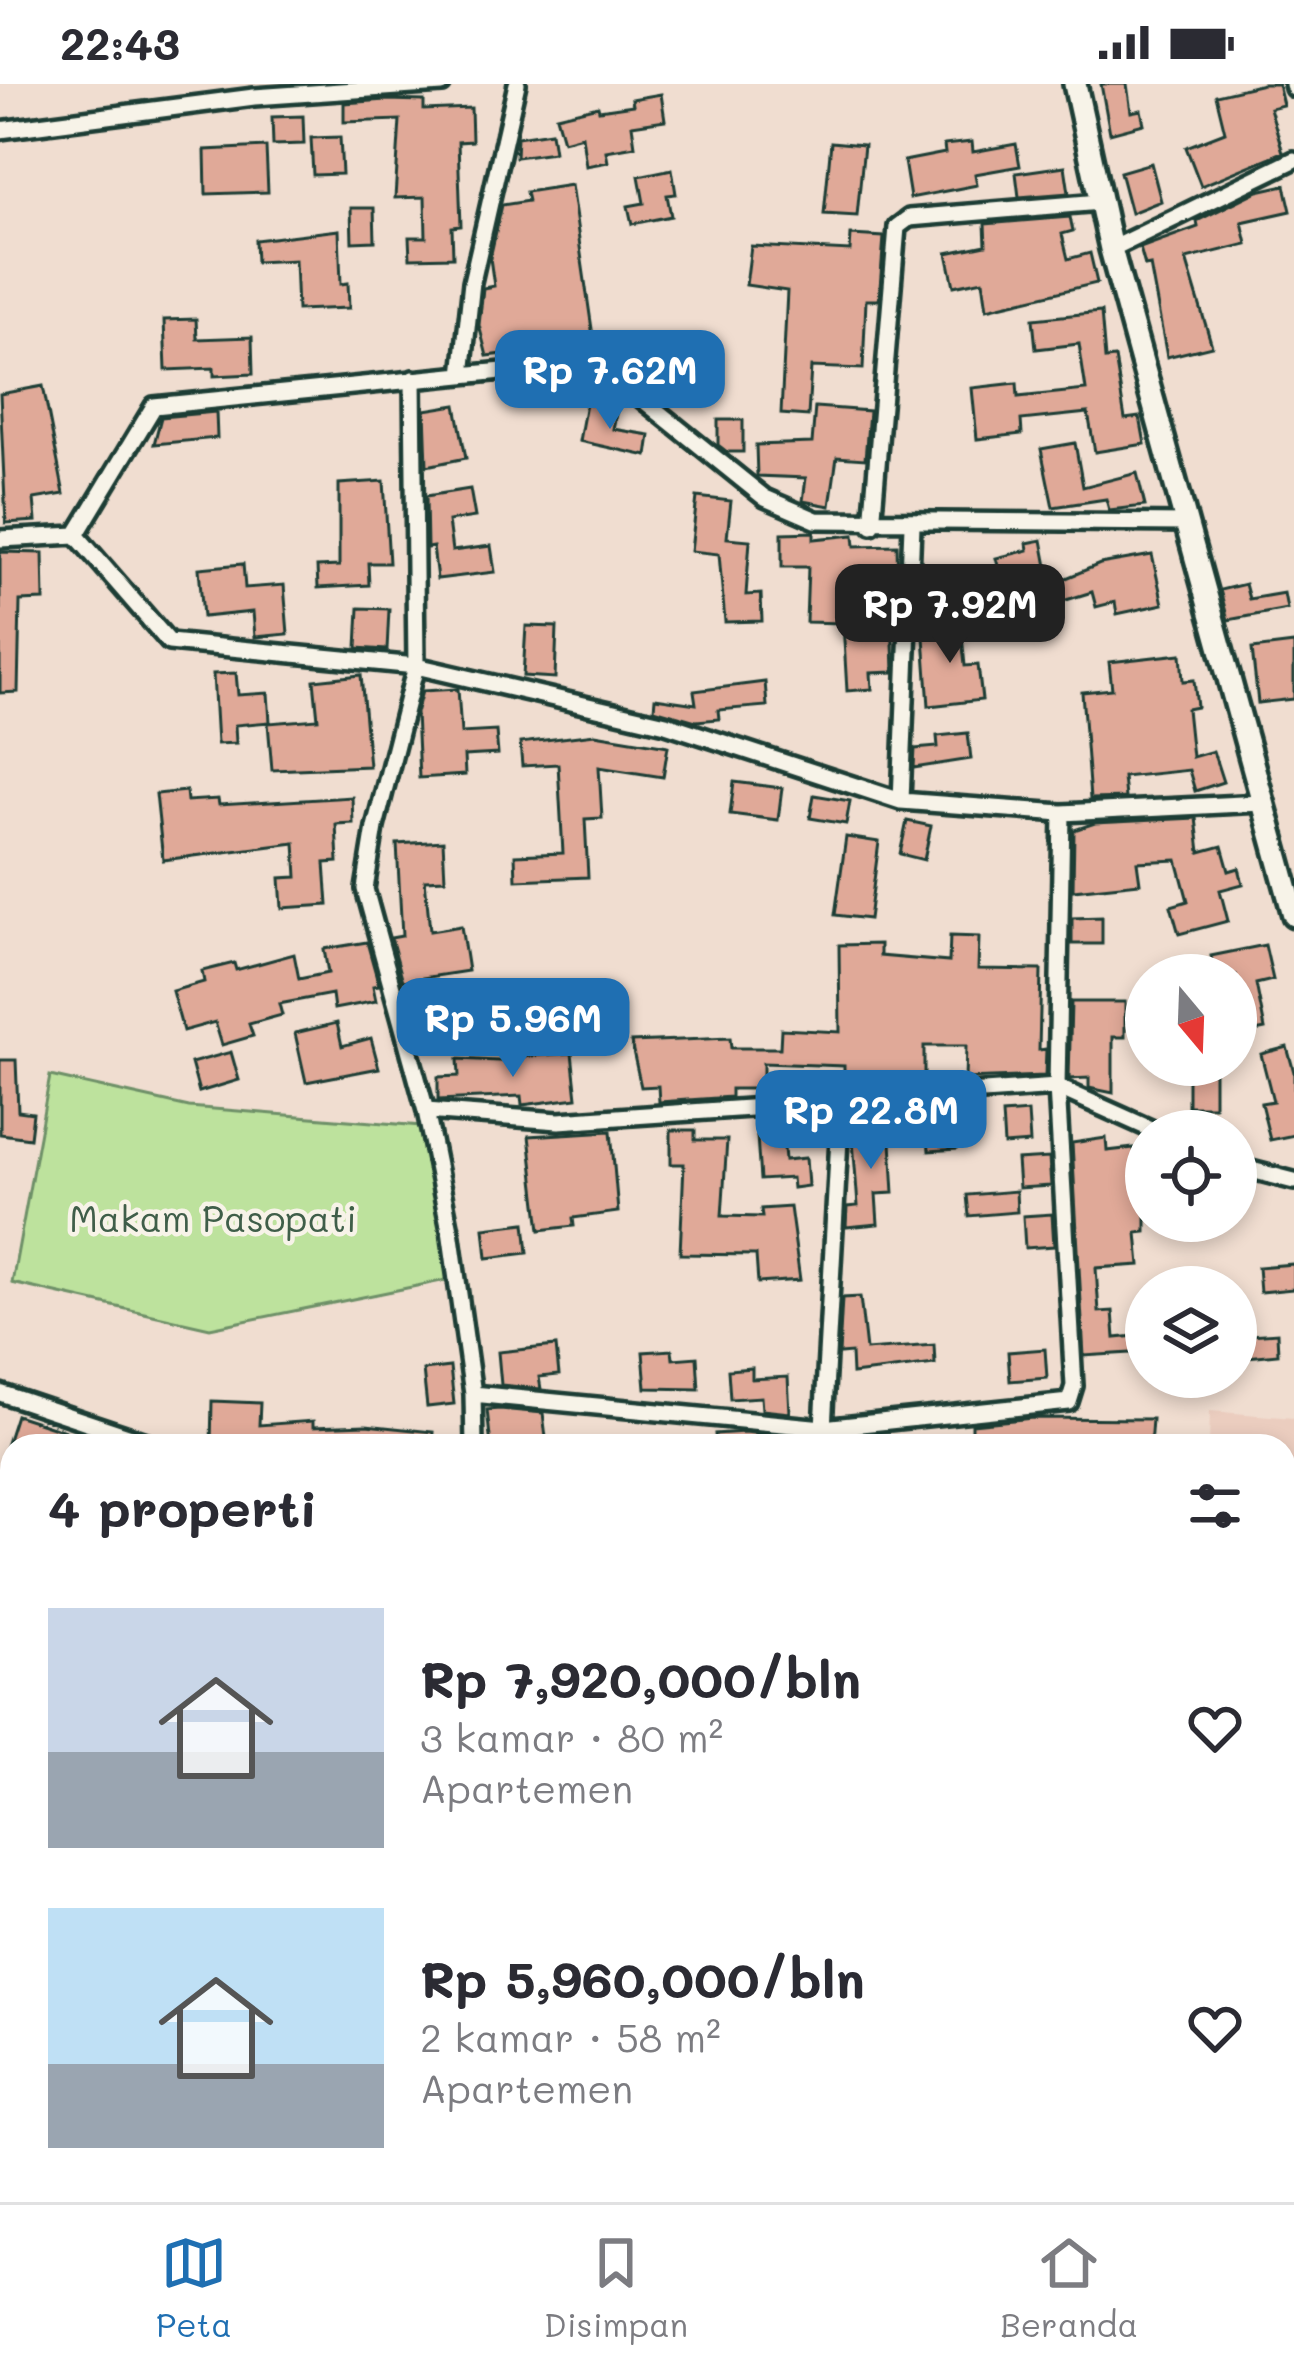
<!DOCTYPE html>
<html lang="id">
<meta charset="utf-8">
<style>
body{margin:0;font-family:Mali,sans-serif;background:#f7f7f7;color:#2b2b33;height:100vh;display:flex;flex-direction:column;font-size:45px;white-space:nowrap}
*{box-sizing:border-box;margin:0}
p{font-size:39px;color:#7c7c81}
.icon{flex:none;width:66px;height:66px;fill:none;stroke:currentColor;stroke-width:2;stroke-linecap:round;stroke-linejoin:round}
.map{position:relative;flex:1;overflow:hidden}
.details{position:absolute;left:0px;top:1350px;width:1296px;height:768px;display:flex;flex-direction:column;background:#fff;border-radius:36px 36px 0 0;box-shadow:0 6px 18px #0003}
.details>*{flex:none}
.needle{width:78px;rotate:161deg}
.tools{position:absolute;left:1125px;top:870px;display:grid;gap:24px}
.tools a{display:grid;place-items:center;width:132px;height:132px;border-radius:50%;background:#fff;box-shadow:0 6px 18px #0003;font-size:60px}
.price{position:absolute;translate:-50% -102px;padding:0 27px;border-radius:24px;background:#1f6fb2;color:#fff;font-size:39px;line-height:78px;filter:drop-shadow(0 3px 6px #0008)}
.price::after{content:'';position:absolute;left:50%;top:72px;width:36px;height:27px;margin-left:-18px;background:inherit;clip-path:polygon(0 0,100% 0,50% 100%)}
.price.active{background:#222;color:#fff}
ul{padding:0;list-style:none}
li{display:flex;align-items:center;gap:36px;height:300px;padding:0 48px}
li span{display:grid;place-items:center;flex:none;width:336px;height:240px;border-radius:0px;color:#555}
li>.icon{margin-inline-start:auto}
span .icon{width:144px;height:144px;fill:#fffc;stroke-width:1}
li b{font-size:51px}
h2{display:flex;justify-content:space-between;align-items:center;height:144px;padding:0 48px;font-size:51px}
.status{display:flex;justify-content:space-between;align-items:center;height:84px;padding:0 60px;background:#fff;direction:ltr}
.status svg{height:33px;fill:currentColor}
.tab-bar{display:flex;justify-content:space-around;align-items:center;height:168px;border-top:3px solid #e1e1e2;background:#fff;font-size:33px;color:#7c7c81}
.tab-bar a{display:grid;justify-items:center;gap:6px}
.tab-bar .active{color:#1f6fb2}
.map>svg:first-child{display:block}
.built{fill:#ebcdbf}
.green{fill:#bde29d;stroke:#6e9068;stroke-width:3}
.building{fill:#e0a998;stroke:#1f3d34;stroke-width:3}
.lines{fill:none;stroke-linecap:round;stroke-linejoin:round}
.minor-casing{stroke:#1f3d34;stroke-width:24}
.secondary-casing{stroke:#1f3d34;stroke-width:30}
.path{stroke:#1f3d34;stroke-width:3;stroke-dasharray:3 9;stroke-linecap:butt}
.minor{stroke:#f7f3e8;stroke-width:15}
.secondary{stroke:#f7f3e8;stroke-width:21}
.labels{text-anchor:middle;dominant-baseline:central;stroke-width:9;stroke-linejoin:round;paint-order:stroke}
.park-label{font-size:36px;fill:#3f5e49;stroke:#f7f3e8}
</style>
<div class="status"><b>22:43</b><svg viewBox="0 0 49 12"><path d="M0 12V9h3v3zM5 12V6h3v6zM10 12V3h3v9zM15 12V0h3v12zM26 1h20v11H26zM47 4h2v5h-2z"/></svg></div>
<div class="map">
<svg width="1294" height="2118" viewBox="0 0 1294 2118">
<rect width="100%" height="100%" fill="#f0ddd0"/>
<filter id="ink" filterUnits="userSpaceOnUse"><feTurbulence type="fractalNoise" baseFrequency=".00833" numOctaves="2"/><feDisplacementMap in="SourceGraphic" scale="24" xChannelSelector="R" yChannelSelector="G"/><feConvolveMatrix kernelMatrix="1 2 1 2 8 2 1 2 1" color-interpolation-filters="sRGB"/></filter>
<g filter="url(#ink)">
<path class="built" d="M 1210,1327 L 1294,1334 L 1294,1466 L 1284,1465 L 1284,1362 L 1209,1362 Z"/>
<path class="green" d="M 50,992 L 189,1023 L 421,1042 L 451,1195 L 210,1244 L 12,1199 Z"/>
<path class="building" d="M 1101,0 L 1127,0 L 1131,28 L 1141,26 L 1144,40 L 1110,49 Z
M 1263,0 L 1278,0 L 1283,21 L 1270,24 L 1283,68 L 1201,102 L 1186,63 L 1225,48 L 1216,11 Z
M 661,10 L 665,36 L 632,41 L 635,62 L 606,67 L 608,78 L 586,82 L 582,52 L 563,57 L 556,32 L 598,22 L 599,26 L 633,21 L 632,15 Z
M 387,16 L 424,17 L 424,26 L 471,24 L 472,57 L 458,58 L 461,142 L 452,143 L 453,173 L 410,174 L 409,153 L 426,153 L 425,113 L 395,114 L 400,36 L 344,38 L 344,19 Z
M 303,32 L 304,60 L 273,61 L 272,33 Z
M 551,48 L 554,68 L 516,73 L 517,53 Z
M 340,53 L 342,90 L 313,91 L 311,54 Z
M 831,58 L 864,61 L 857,132 L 824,130 Z
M 972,58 L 973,68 L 1016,60 L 1020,82 L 975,90 L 977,101 L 910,114 L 904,77 L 945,69 L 944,61 Z
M 266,63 L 268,108 L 206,110 L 205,66 Z
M 1151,79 L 1161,117 L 1131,129 L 1120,88 Z
M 1065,82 L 1069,109 L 1019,113 L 1016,89 Z
M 672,85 L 676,110 L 667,111 L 671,132 L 632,140 L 628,122 L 644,119 L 639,92 Z
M 571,101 L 594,259 L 487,272 L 479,241 L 483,204 L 494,202 L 490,174 L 502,121 L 528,117 L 526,108 Z
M 1285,101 L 1291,127 L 1242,138 L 1247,160 L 1186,175 L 1212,262 L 1167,273 L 1150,181 L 1145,182 L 1140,164 L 1198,143 L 1197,137 L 1258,107 Z
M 351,124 L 374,124 L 375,157 L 352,158 Z
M 1070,133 L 1073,147 L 1062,150 L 1068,175 L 1090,169 L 1097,199 L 987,225 L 983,196 L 954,202 L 947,169 L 986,161 L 985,140 Z
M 339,146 L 341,200 L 348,199 L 349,224 L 297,226 L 295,176 L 256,178 L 255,156 Z
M 851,151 L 884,153 L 879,216 L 866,216 L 863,285 L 811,283 L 808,332 L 781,330 L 787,207 L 746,201 L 751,162 L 850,167 Z
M 1101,228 L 1105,275 L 1115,274 L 1125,335 L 1140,333 L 1145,360 L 1095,368 L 1088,329 L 1021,336 L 1022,350 L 977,355 L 972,304 L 1017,299 L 1018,313 L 1086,306 L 1079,260 L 1036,265 L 1033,235 Z
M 196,235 L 197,255 L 252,253 L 253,290 L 214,292 L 214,284 L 166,286 L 164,236 Z
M 43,302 L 64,410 L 34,415 L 36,437 L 6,439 L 0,310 Z
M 586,319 L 617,325 L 613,345 L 650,351 L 647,372 L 579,357 Z
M 456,321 L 466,374 L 427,382 L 425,326 Z
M 815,323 L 869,327 L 865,375 L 837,373 L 830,422 L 803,417 L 806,394 L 757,392 L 756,361 L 812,359 Z
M 216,328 L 217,354 L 154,360 L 161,333 Z
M 718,336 L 743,336 L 743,368 L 727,368 L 718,361 Z
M 1075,359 L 1083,403 L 1137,389 L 1145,422 L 1109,426 L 1106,415 L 1053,423 L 1041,365 Z
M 384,397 L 389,479 L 368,479 L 369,501 L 318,504 L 317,483 L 339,482 L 339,400 Z
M 470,405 L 475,433 L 448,437 L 452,467 L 491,462 L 495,488 L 437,495 L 433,463 L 427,464 L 426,412 Z
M 697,413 L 731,417 L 727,454 L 750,456 L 746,511 L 761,510 L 762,537 L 725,538 L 719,470 L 691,467 Z
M 814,448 L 814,455 L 854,451 L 855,462 L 897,461 L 898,502 L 891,502 L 894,588 L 871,589 L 872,605 L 847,607 L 843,539 L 806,538 L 808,483 L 782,483 L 782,449 Z
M 1042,456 L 1049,493 L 1056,490 L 1059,497 L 1100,480 L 1152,471 L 1163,520 L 1117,530 L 1115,518 L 1096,523 L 1092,508 L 1050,521 L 1044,501 L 1006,513 L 996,474 L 1028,466 L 1027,459 Z
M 0,468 L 43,469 L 44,516 L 20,517 L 18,608 L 0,609 Z
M 243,480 L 245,504 L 284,501 L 288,550 L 255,553 L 253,528 L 203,533 L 199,484 Z
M 1245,500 L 1249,515 L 1284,509 L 1287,525 L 1228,536 L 1220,506 Z
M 1000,503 L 1003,522 L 967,529 L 963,509 Z
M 359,524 L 389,525 L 387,566 L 357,564 Z
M 960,532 L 965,582 L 978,581 L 982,616 L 929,622 L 924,553 L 936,552 L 934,534 Z
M 526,542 L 557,543 L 555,594 L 523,592 Z
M 1294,560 L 1294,615 L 1258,619 L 1252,565 Z
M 1181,570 L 1183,597 L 1194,596 L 1197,623 L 1187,625 L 1192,673 L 1213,667 L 1223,698 L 1195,707 L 1189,686 L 1123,693 L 1125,714 L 1090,715 L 1082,608 L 1112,605 L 1109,578 Z
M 236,589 L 238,611 L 268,609 L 270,638 L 235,641 L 236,659 L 217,660 L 213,590 Z
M 361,591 L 369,682 L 272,686 L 268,639 L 318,635 L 314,596 Z
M 765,598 L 767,622 L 718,626 L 719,635 L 696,637 L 654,625 L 655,614 L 696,620 L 694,607 Z
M 458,605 L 461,649 L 496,647 L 498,670 L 464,672 L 465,691 L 419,694 L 416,629 L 422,607 Z
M 968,649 L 971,675 L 914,684 L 915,665 L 938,663 L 937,652 Z
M 595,650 L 668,662 L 663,693 L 599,683 L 602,734 L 585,735 L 588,793 L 516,796 L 515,771 L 563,769 L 558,680 L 522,682 L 520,659 Z
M 734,698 L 782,704 L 778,736 L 730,730 Z
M 186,707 L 187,717 L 218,715 L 219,721 L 352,713 L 353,739 L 336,740 L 338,778 L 325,779 L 328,821 L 282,824 L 280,794 L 297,793 L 295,759 L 163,776 L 156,710 Z
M 814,711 L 850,717 L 846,740 L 810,734 Z
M 1196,734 L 1200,768 L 1222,762 L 1229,787 L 1239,784 L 1243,800 L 1220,806 L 1228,837 L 1179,850 L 1171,822 L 1188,817 L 1177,776 L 1137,778 L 1140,799 L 1073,806 L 1074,746 L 1095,739 Z
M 907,737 L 931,742 L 924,776 L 900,770 Z
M 846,753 L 879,758 L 869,835 L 835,831 Z
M 443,757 L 445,795 L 425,796 L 430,847 L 461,842 L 468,887 L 403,897 L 391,854 L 402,852 L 397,760 Z
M 1102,833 L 1102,860 L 1072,860 L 1072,834 Z
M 950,852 L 979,853 L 978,885 L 1041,886 L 1039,966 L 1046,965 L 1045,992 L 965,995 L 966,962 L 924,962 L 924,993 L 871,993 L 872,1002 L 844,1003 L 844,982 L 763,979 L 763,1005 L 731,1005 L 731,1013 L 659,1018 L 658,1002 L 641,1003 L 631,958 L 730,954 L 731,964 L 780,964 L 781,945 L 840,948 L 839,861 L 880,860 L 880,872 L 949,878 Z
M 367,858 L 379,901 L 373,902 L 376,917 L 334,925 L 332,910 L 279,920 L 282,931 L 249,940 L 253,952 L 222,961 L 215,938 L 183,947 L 172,907 L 204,898 L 202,887 L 234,879 L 236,886 L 294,870 L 299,895 L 328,889 L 324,865 Z
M 1265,861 L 1273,896 L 1256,900 L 1265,945 L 1236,951 L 1236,891 L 1215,891 L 1211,872 Z
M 1071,918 L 1125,918 L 1125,953 L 1113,953 L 1113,1009 L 1089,1004 L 1089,994 L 1069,995 Z
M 337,939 L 342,962 L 371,954 L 379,984 L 306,998 L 295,949 Z
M 1287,963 L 1294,988 L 1294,1051 L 1270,1056 L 1261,1019 L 1273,1017 L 1261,970 Z
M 231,968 L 239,996 L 199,1008 L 191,979 Z
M 572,969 L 577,1014 L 522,1021 L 521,1012 L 438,1016 L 438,993 L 459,992 L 458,975 L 517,978 L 517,973 Z
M 0,976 L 16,976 L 18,1027 L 33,1029 L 30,1054 L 0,1050 Z
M 1188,985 L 1214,985 L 1214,1022 L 1188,1022 Z
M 954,1023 L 957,1065 L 929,1067 L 926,1025 Z
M 1028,1028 L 1030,1059 L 1004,1061 L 1002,1030 Z
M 890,1041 L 894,1109 L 876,1110 L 878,1140 L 846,1143 L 847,1123 L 858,1122 L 852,1043 Z
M 671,1046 L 695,1046 L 695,1056 L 727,1056 L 722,1132 L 762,1133 L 761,1125 L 790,1123 L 800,1196 L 758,1199 L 756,1171 L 680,1170 L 684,1080 L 671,1080 Z
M 611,1047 L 618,1128 L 573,1134 L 574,1142 L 540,1146 L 529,1052 Z
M 783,1051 L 785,1076 L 806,1074 L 808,1102 L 793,1104 L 792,1094 L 760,1096 L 757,1052 Z
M 1106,1054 L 1107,1067 L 1134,1064 L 1135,1073 L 1146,1072 L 1146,1148 L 1137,1149 L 1140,1181 L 1096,1184 L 1099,1228 L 1113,1227 L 1115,1254 L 1146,1251 L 1146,1268 L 1084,1272 L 1072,1059 Z
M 1049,1074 L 1051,1102 L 1019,1104 L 1017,1076 Z
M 1016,1107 L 1017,1128 L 969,1132 L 967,1111 Z
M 1052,1130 L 1054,1162 L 1025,1164 L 1023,1132 Z
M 525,1139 L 528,1169 L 487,1174 L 484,1144 Z
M 1294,1180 L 1294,1205 L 1260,1208 L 1258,1183 Z
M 860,1213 L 866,1266 L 934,1261 L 935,1280 L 852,1290 L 851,1269 L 839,1270 L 842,1214 Z
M 1277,1249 L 1278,1270 L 1236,1274 L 1236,1252 Z
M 556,1262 L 559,1291 L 539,1293 L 541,1305 L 501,1301 L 498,1268 Z
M 1045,1265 L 1047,1294 L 1010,1297 L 1008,1268 Z
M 672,1266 L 673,1275 L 697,1273 L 699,1305 L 646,1304 L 643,1268 Z
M 450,1283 L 454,1320 L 427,1323 L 423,1286 Z
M 752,1284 L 752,1295 L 788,1293 L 790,1329 L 762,1326 L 761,1313 L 730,1315 L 728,1286 Z
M 212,1317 L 260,1319 L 259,1341 L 313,1337 L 313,1343 L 366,1341 L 433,1348 L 432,1362 L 211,1362 Z
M 500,1325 L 543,1329 L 547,1362 L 491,1362 L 487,1326 Z
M 16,1331 L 65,1347 L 60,1362 L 6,1362 Z
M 1033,1334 L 1152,1335 L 1150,1362 L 972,1362 L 972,1340 Z
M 745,1348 L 778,1352 L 779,1362 L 716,1362 L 715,1350 Z"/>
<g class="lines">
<defs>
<path id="minor" d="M 1293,0 L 1294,4
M 0,46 L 254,13 L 442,0
M 1111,165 L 1294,76
M 462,291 L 596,278 L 765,414 L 816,436 L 1188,439
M 413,295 L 416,582 L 375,743 L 365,805 L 426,1027 L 450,1146 L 473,1310 L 474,1362
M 872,441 L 897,143 L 909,134 L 1100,118
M 76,451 L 154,322 L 462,291 L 472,198 L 517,0
M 0,455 L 76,451 L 169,558 L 416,582 L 666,640 L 901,717 L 1062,729 L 1262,719
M 901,717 L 912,441
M 426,1027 L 559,1037 L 1057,1003 L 1155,1047
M 1236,1082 L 1294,1097
M 0,1309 L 158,1362
M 473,1310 L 823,1344 L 1069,1318 L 1074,1302 L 1057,1003 L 1062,729
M 822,1362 L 841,1018
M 1284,1548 L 1294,1548"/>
<path id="secondary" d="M 1075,0 L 1111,165 L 1294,831
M 1284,2007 L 1294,1943
M 1280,2106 L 1281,2118"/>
</defs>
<use href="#minor" class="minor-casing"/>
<use href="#secondary" class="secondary-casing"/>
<path class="path" d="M 288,2118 L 295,2106"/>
<use href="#minor" class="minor"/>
<use href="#secondary" class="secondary"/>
</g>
</g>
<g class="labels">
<g class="park-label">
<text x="213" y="1133">Makam Pasopati</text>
</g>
</g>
</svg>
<div class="tools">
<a><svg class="needle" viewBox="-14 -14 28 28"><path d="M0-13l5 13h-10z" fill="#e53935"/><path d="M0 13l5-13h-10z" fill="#7c7c81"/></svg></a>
<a><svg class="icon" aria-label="locate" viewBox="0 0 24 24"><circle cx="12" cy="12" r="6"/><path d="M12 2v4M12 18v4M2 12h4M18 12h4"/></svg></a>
<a><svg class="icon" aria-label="layers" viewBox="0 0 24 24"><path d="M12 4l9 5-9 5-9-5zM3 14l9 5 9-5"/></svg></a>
</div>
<b class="price" style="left:610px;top:348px">Rp 7.62M</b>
<b class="price active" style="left:950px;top:582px">Rp 7.92M</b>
<b class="price" style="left:513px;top:996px">Rp 5.96M</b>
<b class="price" style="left:871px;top:1088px">Rp 22.8M</b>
<section class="details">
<h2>4 properti<svg class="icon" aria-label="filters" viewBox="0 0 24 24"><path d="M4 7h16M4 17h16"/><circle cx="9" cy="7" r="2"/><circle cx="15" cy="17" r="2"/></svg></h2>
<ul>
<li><span style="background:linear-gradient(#c9d6e8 60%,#9aa5b1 0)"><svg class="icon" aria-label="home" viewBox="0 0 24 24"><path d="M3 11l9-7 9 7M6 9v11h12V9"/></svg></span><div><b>Rp 7,920,000/bln</b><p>3 kamar · 80 m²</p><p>Apartemen</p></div><svg class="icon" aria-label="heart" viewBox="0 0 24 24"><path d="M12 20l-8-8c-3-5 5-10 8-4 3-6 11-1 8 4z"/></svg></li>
<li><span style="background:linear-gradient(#bfe0f5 65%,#9aa5b1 0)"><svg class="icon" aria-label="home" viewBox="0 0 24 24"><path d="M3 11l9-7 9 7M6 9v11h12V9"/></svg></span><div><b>Rp 5,960,000/bln</b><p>2 kamar · 58 m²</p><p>Apartemen</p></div><svg class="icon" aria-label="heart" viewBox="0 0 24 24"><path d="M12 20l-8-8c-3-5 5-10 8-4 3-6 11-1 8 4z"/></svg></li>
</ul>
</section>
</div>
<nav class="tab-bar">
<a class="active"><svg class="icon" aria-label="map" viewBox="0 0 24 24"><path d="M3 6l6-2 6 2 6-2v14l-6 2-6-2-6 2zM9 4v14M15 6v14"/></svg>Peta</a>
<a><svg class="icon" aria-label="saved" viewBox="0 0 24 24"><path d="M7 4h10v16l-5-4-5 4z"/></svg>Disimpan</a>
<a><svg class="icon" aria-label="home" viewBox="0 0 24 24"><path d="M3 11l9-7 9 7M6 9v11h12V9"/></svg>Beranda</a>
</nav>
